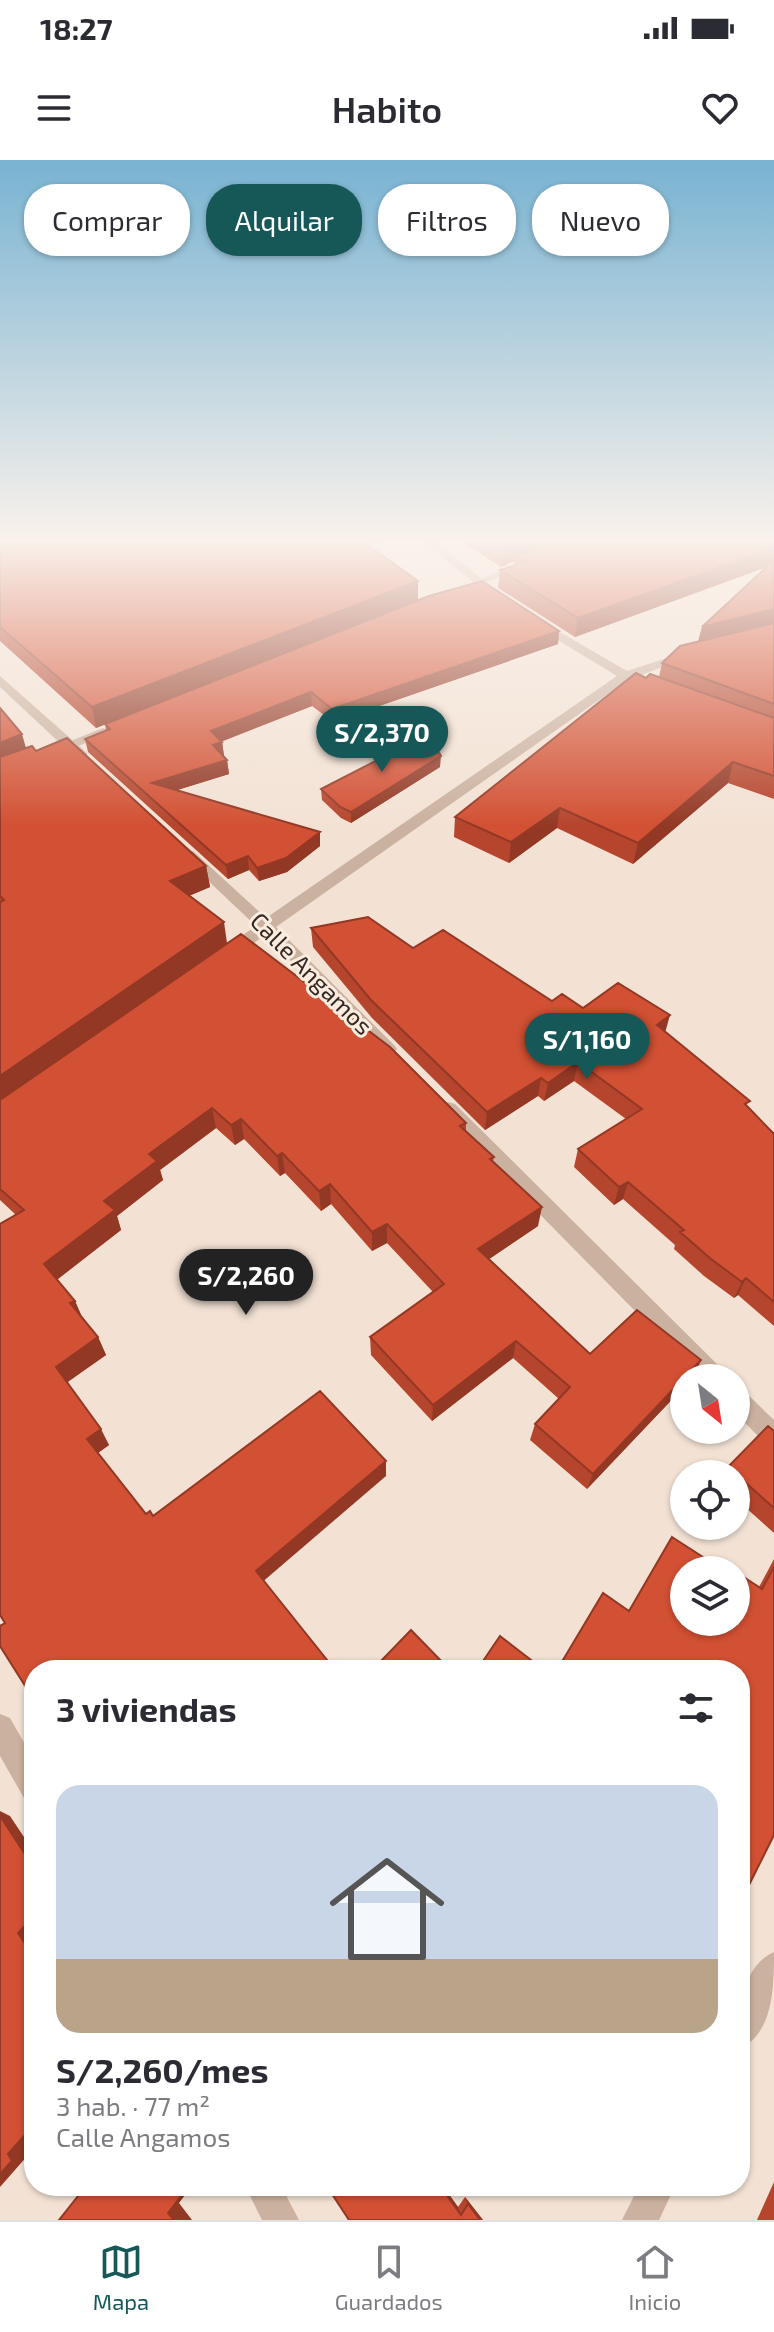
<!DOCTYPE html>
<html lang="es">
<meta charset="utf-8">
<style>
body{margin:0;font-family:"Exo 2",sans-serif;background:#f7f7f7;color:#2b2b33;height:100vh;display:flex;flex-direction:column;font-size:30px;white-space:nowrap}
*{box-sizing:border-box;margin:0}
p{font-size:26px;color:#7c7c81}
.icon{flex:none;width:44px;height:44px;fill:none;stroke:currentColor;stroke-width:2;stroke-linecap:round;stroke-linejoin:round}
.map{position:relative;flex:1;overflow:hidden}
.drawer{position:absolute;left:24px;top:1500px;width:726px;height:536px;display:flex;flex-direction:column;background:#fff;border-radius:32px;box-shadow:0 2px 6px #0004}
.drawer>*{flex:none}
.top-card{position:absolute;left:24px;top:24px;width:726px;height:72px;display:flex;gap:16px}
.needle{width:52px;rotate:150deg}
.controls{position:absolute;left:670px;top:1204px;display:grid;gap:16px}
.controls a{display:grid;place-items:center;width:80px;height:80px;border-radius:50%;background:#fff;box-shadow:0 2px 6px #0004;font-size:40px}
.price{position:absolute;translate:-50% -68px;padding:0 18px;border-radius:28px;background:#165858;color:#fff;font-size:26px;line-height:52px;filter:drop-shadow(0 2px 4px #0008)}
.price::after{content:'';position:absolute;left:50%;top:48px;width:24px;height:18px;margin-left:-12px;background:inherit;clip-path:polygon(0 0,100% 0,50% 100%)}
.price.active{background:#222;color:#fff}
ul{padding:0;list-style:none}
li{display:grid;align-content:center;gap:16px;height:424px;padding:0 32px}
li span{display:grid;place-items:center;height:248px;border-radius:24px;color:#555}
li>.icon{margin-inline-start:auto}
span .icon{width:144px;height:144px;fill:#fffc;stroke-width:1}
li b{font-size:34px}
h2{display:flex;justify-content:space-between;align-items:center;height:96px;padding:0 32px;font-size:34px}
.chip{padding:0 28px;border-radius:32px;background:#fff;box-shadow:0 2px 6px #0004;font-size:28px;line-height:72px}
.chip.active{background:#165858;color:#fff}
.status{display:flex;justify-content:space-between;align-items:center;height:56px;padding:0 40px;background:#fff;direction:ltr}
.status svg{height:22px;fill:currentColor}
header{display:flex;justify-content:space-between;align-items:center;height:104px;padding:0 32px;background:#fff;font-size:36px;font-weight:600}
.tab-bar{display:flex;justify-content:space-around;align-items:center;height:112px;border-top:2px solid #e1e1e2;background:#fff;font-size:22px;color:#7c7c81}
.tab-bar a{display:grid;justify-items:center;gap:4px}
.tab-bar .active{color:#165858}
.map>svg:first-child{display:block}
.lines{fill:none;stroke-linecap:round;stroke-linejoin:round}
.minor{fill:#cbb19f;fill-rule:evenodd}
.tertiary{fill:#cbb19f;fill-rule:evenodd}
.wall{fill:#b5452c}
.shaded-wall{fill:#933824}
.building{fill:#d25033;stroke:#933824;stroke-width:2}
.labels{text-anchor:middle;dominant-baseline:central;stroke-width:6;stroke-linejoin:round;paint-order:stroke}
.street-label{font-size:24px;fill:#342823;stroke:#faede0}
</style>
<div class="status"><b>18:27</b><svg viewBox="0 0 49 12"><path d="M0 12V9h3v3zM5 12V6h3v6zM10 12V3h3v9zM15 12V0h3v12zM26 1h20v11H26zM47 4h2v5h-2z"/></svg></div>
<header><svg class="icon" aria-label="menu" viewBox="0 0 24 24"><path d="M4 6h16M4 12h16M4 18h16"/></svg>Habito<svg class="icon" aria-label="heart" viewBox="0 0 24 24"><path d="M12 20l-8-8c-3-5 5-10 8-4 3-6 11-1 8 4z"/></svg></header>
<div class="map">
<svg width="774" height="2060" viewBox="0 0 774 2060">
<rect width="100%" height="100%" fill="#f3e2d4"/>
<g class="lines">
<path class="minor" d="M 420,379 L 432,379 L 501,434 L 501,438 L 493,438 Z
M 533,461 L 541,461 L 627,511 L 688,491 L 694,495 L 636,517 L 637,523 L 626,521 L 276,767 L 394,885 L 397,889 L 394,893 L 382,893 L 265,775 L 233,798 L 221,798 L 219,794 L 221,790 L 256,766 L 183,697 L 183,691 L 193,691 L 266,758 L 617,516 L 533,465 Z
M 0,516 L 87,593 L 87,599 L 77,599 L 0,527 Z
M 448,942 L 455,944 L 724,1211 L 727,1218 L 701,1218 L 441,954 L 439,949 L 441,944 Z
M 736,1228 L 744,1231 L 774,1260 L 774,1287 L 766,1284 L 736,1254 Z
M 0,1554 L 10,1558 L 34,1600 L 34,1642 L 24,1638 L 0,1596 Z
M 774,1792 C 774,1824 774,1874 740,1888 C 740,1857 739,1807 774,1792 Z
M 245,2026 L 281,2026 L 299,2060 L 262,2060 Z
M 639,2026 L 675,2026 L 659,2060 L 622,2060 Z"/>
<path class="tertiary" d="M 520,403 L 529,405 L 461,433 L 451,431 Z
M 103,568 L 115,571 L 0,618 L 0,609 Z"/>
</g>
<path class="wall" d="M 0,379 L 367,385 L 418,421 L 418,440 L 96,568 L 0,481 Z
M 458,379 L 774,379 L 774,639 L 728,623 L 633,704 L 557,668 L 509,703 L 454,677 L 455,657 L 646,518 L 659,517 L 662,503 L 698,482 L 702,467 L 767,407 L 575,477 L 498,428 L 500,410 L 514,405 L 514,401 L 501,407 Z
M 559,471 L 558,484 L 333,562 L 312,546 L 222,581 L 224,596 L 223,596 L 227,600 L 229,614 L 177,630 L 320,672 L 320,686 L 287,712 L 259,721 L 249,710 L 228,719 L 88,592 L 85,579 L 106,570 L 105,564 Z
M 0,548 L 26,588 L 36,591 L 206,706 L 210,727 L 189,736 L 227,783 L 164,827 L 466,963 L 466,971 L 494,997 L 493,1001 L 538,1066 L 489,1099 L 590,1194 L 701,1200 L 693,1217 L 587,1329 L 530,1280 L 535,1264 L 559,1239 L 513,1198 L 432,1261 L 371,1195 L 370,1177 L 433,1132 L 387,1083 L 372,1091 L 331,1044 L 321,1051 L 285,1013 L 280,1016 L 244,979 L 235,985 L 216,968 L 160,1010 L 163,1020 L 117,1056 L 121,1070 L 57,1119 L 75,1141 L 82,1158 L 98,1177 L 106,1195 L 67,1222 L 109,1285 L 98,1293 L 146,1354 L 153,1356 L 386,1301 L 386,1316 L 5,1463 L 16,1055 L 0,1040 Z
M 440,607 L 351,663 L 341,658 L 322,640 L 321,629 Z
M 311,768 L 413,788 L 552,841 L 665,872 L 748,947 L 774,974 L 774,1166 L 738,1135 L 734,1138 L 704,1116 L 674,1089 L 675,1085 L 623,1039 L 614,1045 L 574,1007 L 578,989 L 626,959 L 574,921 L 544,941 L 538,936 L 485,970 L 372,858 L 313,787 Z
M 774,1271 L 774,1373 L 736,1339 L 736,1314 L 724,1314 L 728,1307 Z
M 774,1399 L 774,1675 L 743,1737 L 740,1738 L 740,1510 L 629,1451 L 723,1410 L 759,1427 Z
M 380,1502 L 450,1510 L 380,1510 Z
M 774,2022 L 774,2060 L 757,2060 Z
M 335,2026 L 443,2026 L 458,2047 L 465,2037 L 483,2060 L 332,2034 Z"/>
<path class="shaded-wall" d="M 348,379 L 391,379 L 348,389 Z
M 526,379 L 571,379 L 515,396 L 514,401 L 501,407 L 503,388 Z
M 774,388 L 774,404 L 575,477 L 578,458 Z
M 418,421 L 418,440 L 96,568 L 92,547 Z
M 774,449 L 774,464 L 697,486 L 702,467 Z
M 559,471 L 558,484 L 333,562 L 332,549 Z
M 311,532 L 312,546 L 213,585 L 211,571 Z
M 22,574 L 28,595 L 0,606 L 0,583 Z
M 222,582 L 224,596 L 215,599 L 213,585 Z
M 441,596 L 440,607 L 351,663 L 351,652 Z
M 227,600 L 229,614 L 155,637 L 152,623 Z
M 733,602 L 728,623 L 633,704 L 638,683 Z
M 560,648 L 557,668 L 509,703 L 511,682 Z
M 320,672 L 320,686 L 287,712 L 259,721 L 257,708 Z
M 248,696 L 249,710 L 228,719 L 226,705 Z
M 206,706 L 210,727 L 174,742 L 170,721 Z
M 224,762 L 227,783 L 0,942 L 0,916 Z
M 670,855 L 665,873 L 657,865 Z
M 578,902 L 574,921 L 544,941 L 548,923 Z
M 541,918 L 538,936 L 485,970 L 487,952 Z
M 212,948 L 216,968 L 160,1010 L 163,1020 L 117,1056 L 121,1070 L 53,1123 L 44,1104 L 149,994 Z
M 241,959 L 244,979 L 235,985 L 231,965 Z
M 282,993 L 285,1013 L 280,1016 L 277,996 Z
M 628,1022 L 623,1039 L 614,1045 L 619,1027 Z
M 330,1024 L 331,1044 L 321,1051 L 319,1031 Z
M 542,1047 L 538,1066 L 476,1108 L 478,1089 Z
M 387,1064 L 387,1083 L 372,1091 L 372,1072 Z
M 746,1118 L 738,1135 L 734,1138 L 742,1122 Z
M 75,1141 L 83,1159 L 70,1143 Z
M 98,1177 L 106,1195 L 65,1224 L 56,1207 Z
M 516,1181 L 513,1198 L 432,1261 L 433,1245 Z
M 701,1200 L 693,1217 L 684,1218 L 684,1227 L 587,1329 L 593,1314 Z
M 101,1269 L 109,1285 L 95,1295 L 87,1279 Z
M 386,1301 L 386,1316 L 260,1424 L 256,1411 Z
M 0,1651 L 10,1656 L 34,1692 L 34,1708 L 0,1656 Z
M 34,1757 L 34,1797 L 18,1773 Z
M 34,1965 L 34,1978 L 26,1988 L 29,1994 L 0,2027 L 0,2014 L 8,1994 Z
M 188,2026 L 192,2026 L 179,2043 L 192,2060 L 174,2060 L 168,2053 Z
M 440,2026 L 443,2026 L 458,2047 L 461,2055 Z
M 465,2037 L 483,2060 L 480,2060 L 468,2044 Z"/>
<path class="building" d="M 0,379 L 359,379 L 418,421 L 92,547 L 0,467 Z
M 488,379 L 526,379 L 503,388 Z
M 558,379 L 774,379 L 774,388 L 578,458 L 500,410 L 525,402 L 515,396 Z
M 774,400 L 774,449 L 702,467 Z
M 482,421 L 559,471 L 332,549 L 311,532 L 211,571 L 222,582 L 213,585 L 227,600 L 152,623 L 320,672 L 286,698 L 257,708 L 248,696 L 226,705 L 85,579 L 110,569 L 105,564 L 429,436 Z
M 774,463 L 774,544 L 662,503 L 680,486 Z
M 636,513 L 646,518 L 650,514 L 774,558 L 774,616 L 733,602 L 638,683 L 560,648 L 511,682 L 455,657 Z
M 0,548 L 22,574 L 0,583 Z
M 428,574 L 441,596 L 351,652 L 340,647 L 321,629 Z
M 67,578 L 206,706 L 170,721 L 224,762 L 0,916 L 0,742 L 4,740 L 0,736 L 0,597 L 32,586 L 36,591 Z
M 368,757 L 413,788 L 443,770 L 552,841 L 562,834 L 583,848 L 618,823 L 670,855 L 657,865 L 750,941 L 745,944 L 774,974 L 774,1142 L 746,1118 L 742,1122 L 711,1099 L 680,1072 L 684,1070 L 628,1022 L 619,1027 L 578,989 L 642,949 L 578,902 L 548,923 L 541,918 L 487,952 L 371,840 L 311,768 Z
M 241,774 L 390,887 L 466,963 L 460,966 L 494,997 L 490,999 L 542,1047 L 478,1089 L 590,1194 L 637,1150 L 701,1200 L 593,1314 L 535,1264 L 570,1227 L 516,1181 L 433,1245 L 370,1177 L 444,1124 L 387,1064 L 372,1072 L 330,1024 L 319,1031 L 282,993 L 277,996 L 241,959 L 231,965 L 212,948 L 149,994 L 157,1001 L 104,1041 L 115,1050 L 44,1104 L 75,1141 L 70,1143 L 98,1177 L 56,1207 L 101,1269 L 87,1279 L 146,1354 L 150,1351 L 153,1356 L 320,1231 L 386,1301 L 256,1411 L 335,1510 L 34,1510 L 34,1540 L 0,1486 L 0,1466 L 5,1463 L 0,1455 L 0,1064 L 24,1050 L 0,1029 L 0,940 Z
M 768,1266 L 774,1271 L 774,1348 L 728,1307 Z
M 672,1377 L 723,1410 L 684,1410 L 684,1462 L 736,1462 L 736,1412 L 762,1429 L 774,1407 L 774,1675 L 743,1737 L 740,1735 L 740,1510 L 557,1510 L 603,1433 L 629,1451 Z
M 411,1470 L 450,1510 L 388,1510 L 380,1502 Z
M 500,1476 L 544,1510 L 477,1510 Z
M 0,1656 L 34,1708 L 34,1757 L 18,1773 L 34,1797 L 34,1965 L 8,1994 L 12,2001 L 0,2014 Z
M 86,2026 L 188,2026 L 188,2027 L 168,2053 L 174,2060 L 59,2060 Z
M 335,2026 L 440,2026 L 461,2055 L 468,2044 L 480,2060 L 349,2060 L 332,2034 L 336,2028 Z"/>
<linearGradient id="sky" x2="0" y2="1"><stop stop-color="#78b3d2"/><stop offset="0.57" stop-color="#faf2ec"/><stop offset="1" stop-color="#faf2ec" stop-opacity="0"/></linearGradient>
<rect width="774" height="667" fill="url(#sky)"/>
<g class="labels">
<g class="street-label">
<text transform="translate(312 813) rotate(45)">Calle Angamos</text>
</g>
</g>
</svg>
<div class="controls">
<a><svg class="needle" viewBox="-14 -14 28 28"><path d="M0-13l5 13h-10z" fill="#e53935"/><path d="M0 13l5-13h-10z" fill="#7c7c81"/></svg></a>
<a><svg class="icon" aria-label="locate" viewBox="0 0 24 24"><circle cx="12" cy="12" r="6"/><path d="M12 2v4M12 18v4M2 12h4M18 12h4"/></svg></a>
<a><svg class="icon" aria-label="layers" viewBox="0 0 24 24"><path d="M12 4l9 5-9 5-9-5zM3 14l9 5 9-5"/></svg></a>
</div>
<b class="price" style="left:382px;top:614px">S/2,370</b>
<b class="price" style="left:587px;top:921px">S/1,160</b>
<b class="price active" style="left:246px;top:1157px">S/2,260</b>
<div class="top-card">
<a class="chip">Comprar</a>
<a class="chip active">Alquilar</a>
<a class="chip">Filtros</a>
<a class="chip">Nuevo</a>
</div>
<section class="drawer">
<h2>3 viviendas<svg class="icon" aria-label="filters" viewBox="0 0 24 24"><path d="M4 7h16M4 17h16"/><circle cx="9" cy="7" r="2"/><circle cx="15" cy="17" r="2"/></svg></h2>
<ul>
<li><span style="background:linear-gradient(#c9d6e8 70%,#b9a48a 0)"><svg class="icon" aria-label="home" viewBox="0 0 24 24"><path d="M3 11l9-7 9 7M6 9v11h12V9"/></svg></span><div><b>S/2,260/mes</b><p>3 hab. · 77 m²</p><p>Calle Angamos</p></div></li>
</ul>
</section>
</div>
<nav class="tab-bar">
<a class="active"><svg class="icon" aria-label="map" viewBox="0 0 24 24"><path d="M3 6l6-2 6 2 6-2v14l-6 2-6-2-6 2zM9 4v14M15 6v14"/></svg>Mapa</a>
<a><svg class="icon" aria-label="saved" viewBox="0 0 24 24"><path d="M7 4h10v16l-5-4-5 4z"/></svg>Guardados</a>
<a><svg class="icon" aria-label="home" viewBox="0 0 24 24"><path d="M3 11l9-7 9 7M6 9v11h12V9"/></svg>Inicio</a>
</nav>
